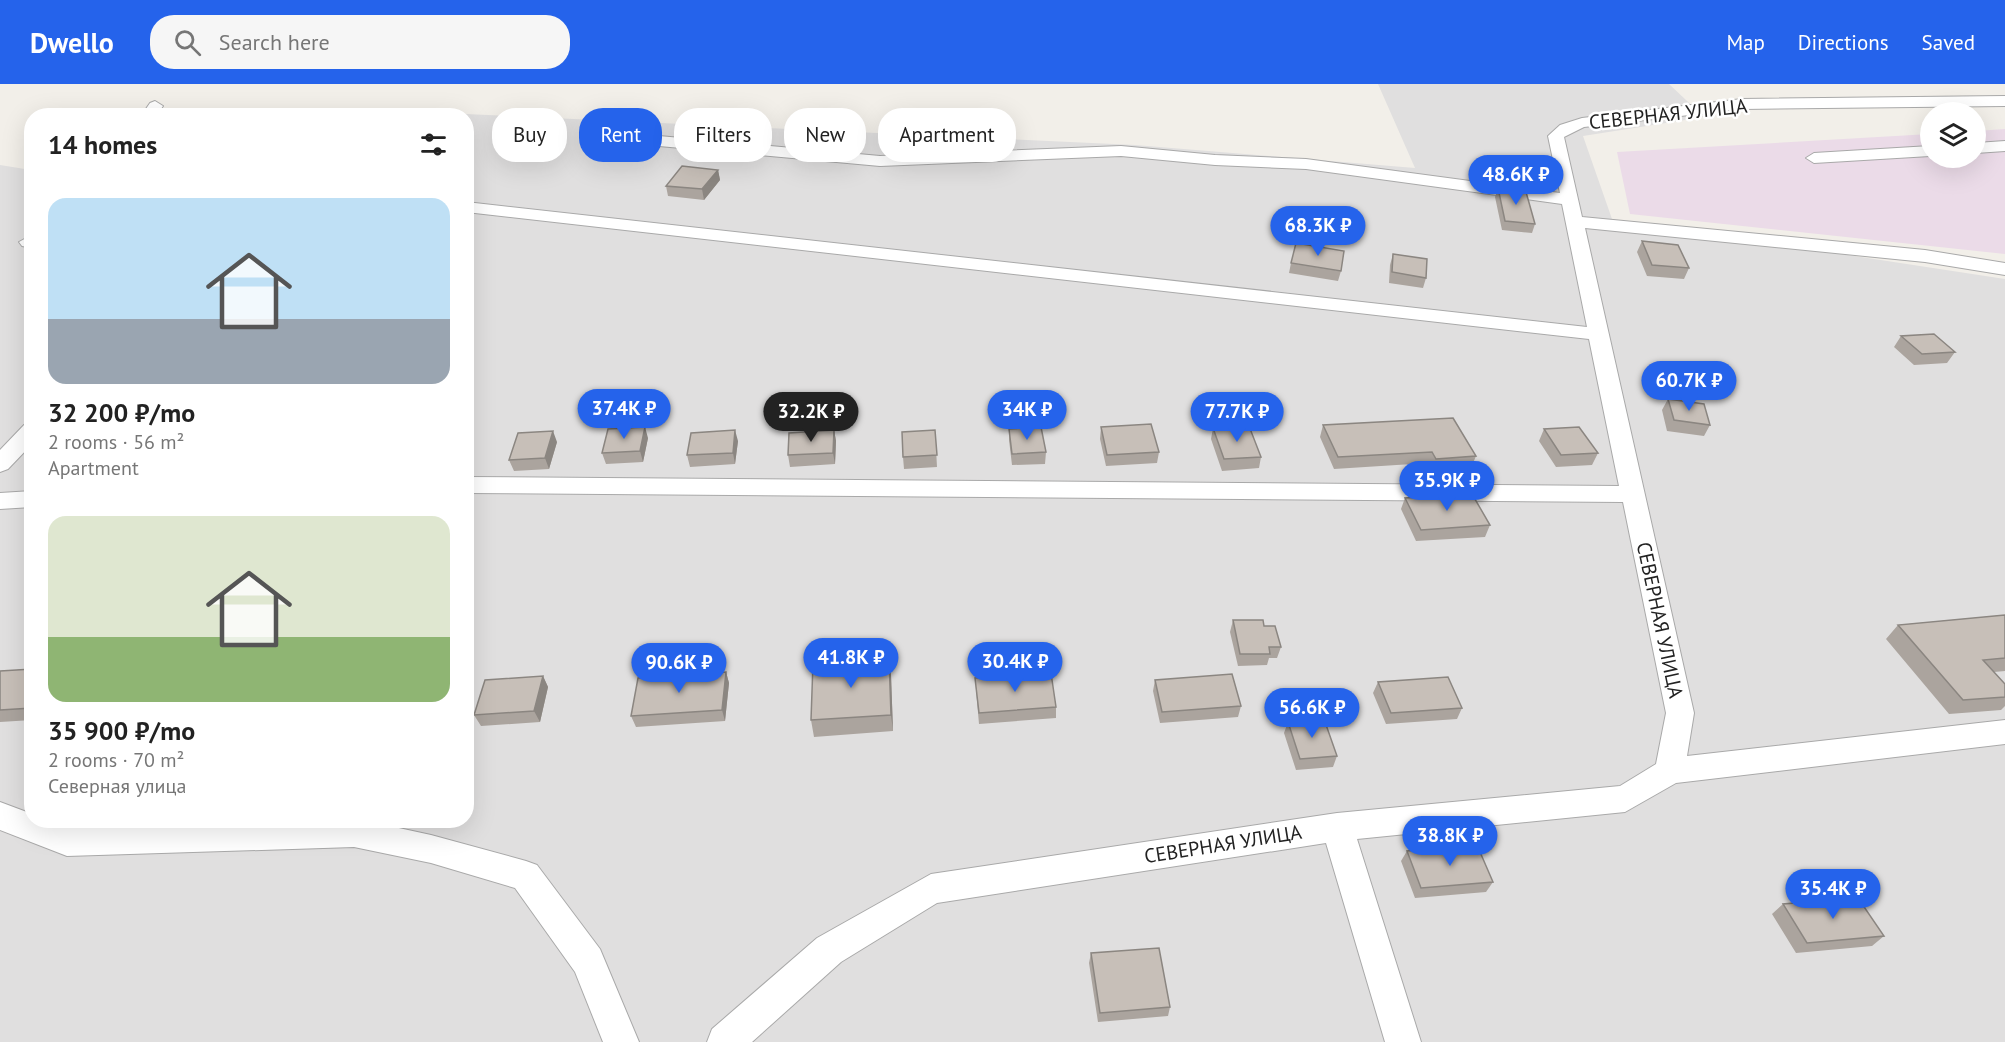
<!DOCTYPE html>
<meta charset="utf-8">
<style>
body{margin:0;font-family:"PT Sans",sans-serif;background:#f6f6f6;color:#222;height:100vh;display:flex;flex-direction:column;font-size:22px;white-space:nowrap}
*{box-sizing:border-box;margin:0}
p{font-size:20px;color:#767676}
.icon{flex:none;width:33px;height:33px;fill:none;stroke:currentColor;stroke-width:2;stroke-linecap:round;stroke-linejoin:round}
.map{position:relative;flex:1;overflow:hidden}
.sheet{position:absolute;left:24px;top:24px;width:450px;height:720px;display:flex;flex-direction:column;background:#fff;border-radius:24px;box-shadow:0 6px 24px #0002}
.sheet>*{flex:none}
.hud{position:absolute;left:492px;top:24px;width:570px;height:54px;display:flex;gap:12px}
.fabs{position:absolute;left:1920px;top:18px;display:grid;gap:12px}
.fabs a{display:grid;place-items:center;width:66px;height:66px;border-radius:50%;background:#fff;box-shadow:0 6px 24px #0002;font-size:30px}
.price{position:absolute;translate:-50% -51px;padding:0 14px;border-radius:21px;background:#2563eb;color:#fff;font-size:20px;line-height:39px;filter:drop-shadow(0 2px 3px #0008)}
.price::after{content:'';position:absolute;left:50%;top:36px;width:18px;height:14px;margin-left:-9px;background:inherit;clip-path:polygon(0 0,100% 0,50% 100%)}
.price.on{background:#222;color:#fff}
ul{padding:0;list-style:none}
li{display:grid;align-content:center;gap:12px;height:318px;padding:0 24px}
li span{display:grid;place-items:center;height:186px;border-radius:18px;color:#555}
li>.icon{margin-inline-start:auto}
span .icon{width:108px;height:108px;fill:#fffc;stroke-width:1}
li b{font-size:26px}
h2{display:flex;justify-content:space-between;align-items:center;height:72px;padding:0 24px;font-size:26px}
.pill{padding:0 21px;border-radius:24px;background:#fff;box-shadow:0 6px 24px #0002;font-size:21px;line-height:54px}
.pill.on{background:#2563eb;color:#fff}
header{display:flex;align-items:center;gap:36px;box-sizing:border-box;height:84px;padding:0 30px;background:#2563eb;color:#fff}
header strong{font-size:28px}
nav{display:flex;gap:33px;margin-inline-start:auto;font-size:21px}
.search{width:420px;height:54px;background:#f6f6f6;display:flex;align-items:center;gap:15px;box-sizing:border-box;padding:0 21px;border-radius:24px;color:#767676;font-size:22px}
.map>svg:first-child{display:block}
.residential{fill:#e0dfdf}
.industrial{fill:#ebdbe8}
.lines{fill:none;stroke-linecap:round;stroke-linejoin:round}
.minor-casing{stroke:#a9a9a9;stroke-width:2}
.minor{fill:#fff;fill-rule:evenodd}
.wall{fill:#aba49e}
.shaded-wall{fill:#8b8681}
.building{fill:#c7bfb8;stroke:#8b8681;stroke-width:1.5}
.labels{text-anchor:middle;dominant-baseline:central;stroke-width:5;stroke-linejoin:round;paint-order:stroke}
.street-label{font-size:20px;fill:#222;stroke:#fff}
</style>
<header>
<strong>Dwello</strong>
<div class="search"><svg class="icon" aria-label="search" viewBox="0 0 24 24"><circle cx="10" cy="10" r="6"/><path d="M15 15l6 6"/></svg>Search here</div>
<nav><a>Map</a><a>Directions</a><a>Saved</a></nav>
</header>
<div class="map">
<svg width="2005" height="958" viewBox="0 0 2005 958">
<rect width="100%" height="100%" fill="#f2efe9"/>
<path class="residential" d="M 1378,0 L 1669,0 L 1704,33 L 1583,52 L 1612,135 L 2005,195 L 2005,958 L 0,958 L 0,81 L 31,86 L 32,736 L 466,736 L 466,32 L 416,31 L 421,28 L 1135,61 L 1415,84 Z"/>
<path class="industrial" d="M 2005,45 L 2005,170 L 1630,130 L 1617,68 L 1930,50 L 1930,74 L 1976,74 L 1976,47 Z"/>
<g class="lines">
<defs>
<path id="minor" d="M 2005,12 L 2005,22 L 1742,25 L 1584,43 L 1564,53 L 1582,133 L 1925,166 L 2005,179 L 2005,191 L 1925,178 L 1585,144 L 1694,629 L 1687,672 L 2005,636 L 2005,660 L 1676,699 L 1625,728 L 1357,755 L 1421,958 L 1385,958 L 1326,759 L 937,819 L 841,878 L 752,958 L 707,958 L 712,945 L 817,854 L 931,790 L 1337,729 L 1620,702 L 1656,680 L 1666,629 L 1623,418 L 466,409 L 466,393 L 1619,402 L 1589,255 L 466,128 L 466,118 L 1587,243 L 1562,120 L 1306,85 L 1215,81 L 1121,72 L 880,82 L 659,62 L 651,57 L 659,52 L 880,72 L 1121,62 L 1215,71 L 1306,75 L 1560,109 L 1548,52 L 1560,41 L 1582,34 L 1742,15 Z
M 155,17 L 163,22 L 156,32 L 141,32 L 150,19 Z
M 2005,57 L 2005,67 L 1976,69 L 1976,59 Z
M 1930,62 L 1930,72 L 1814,79 L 1806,74 L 1814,69 Z
M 28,153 L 32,153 L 32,164 L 22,162 L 19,158 Z
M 32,339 L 32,360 L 8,385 L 0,388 L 0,366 L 24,341 Z
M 32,407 L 32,423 L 0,425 L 0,409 Z
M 0,718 L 32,730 L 32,736 L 48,736 L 67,744 L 362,736 L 431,751 L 526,777 L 537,781 L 600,865 L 639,958 L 603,958 L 575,888 L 515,804 L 431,779 L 354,763 L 67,772 L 0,746 Z"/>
</defs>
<use href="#minor" class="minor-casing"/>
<use href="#minor" class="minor"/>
</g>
<path class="wall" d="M 718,86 L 720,96 L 704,116 L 668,112 L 666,102 Z
M 1498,104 L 1535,140 L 1532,149 L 1502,146 L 1495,113 Z
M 1642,157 L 1689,184 L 1684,195 L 1647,192 L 1637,168 Z
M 1393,170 L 1426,194 L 1423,204 L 1389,199 L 1390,181 Z
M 1291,179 L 1341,187 L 1338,197 L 1289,189 Z
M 1901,252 L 1955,268 L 1947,279 L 1914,281 L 1894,263 Z
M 1668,315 L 1710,341 L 1704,352 L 1667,347 L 1662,326 Z
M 1323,341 L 1476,372 L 1471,384 L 1432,386 L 1428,379 L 1334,385 L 1320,353 Z
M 1101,343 L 1159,368 L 1157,379 L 1106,382 L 1100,355 Z
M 1213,344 L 1261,373 L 1259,384 L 1222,387 L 1211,355 Z
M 1009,345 L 1046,368 L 1045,380 L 1012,381 L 1009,356 Z
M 1544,345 L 1598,369 L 1592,381 L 1556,383 L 1539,357 Z
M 834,346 L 836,357 L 835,380 L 790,383 L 788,371 Z
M 935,346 L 937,383 L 904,385 L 903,373 Z
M 648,354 L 643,378 L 606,380 L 602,369 Z
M 738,357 L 735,380 L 690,383 L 687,371 Z
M 557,358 L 549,385 L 514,387 L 509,376 Z
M 1405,414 L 1490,441 L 1485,453 L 1416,457 L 1401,425 Z
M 2005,531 L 2005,587 L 1994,588 L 2005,600 L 2005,622 L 2001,626 L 1949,630 L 1886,555 L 1898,541 Z
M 1233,536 L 1264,542 L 1281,563 L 1277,574 L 1269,574 L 1267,581 L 1238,582 L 1230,548 Z
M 32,585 L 32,636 L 0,638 L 0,587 Z
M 726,588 L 729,599 L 725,637 L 636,643 L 631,632 Z
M 891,591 L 893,647 L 814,653 L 811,636 Z
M 543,592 L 548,603 L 540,638 L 481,642 L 474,631 Z
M 975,594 L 1056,623 L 1056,634 L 979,640 Z
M 1155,596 L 1241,622 L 1238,633 L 1160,639 L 1153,607 Z
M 1378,598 L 1462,624 L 1457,635 L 1386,640 L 1373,609 Z
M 1288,638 L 1337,672 L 1333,683 L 1296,686 L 1284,649 Z
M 1407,767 L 1493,798 L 1486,808 L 1415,814 L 1401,777 Z
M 1783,820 L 1884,852 L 1872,862 L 1796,869 L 1772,830 Z
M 1091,869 L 1170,923 L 1168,932 L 1098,938 L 1089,879 Z"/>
<path class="shaded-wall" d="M 718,86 L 720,96 L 704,116 L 702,105 Z
M 645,343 L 648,354 L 643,378 L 640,367 Z
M 735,346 L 738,357 L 735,380 L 733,369 Z
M 834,346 L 836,357 L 835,380 L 833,369 Z
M 553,347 L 557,358 L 549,385 L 545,374 Z
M 889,574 L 891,591 L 893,647 L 891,631 Z
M 726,588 L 729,599 L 725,637 L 722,626 Z
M 543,592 L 548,603 L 540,638 L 534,627 Z"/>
<path class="building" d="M 682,82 L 718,86 L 702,105 L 666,102 Z
M 1498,104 L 1526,108 L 1535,140 L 1505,137 Z
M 1642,157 L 1678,161 L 1689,184 L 1652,181 Z
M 1296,159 L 1344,167 L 1341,187 L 1291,179 Z
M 1393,170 L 1427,175 L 1426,194 L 1392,188 Z
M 1934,250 L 1955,268 L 1922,270 L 1901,252 Z
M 1668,315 L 1704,320 L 1710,341 L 1674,336 Z
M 1453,334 L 1476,372 L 1436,375 L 1432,368 L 1338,373 L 1323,341 Z
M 1151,340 L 1159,368 L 1107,371 L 1101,343 Z
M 1249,342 L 1261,373 L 1224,375 L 1213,344 Z
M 645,343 L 640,367 L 602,369 L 608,345 Z
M 1041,343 L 1046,368 L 1012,370 L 1009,345 Z
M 1579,343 L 1598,369 L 1561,371 L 1544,345 Z
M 735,346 L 733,369 L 687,371 L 691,349 Z
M 834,346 L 833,369 L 788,371 L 789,349 Z
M 935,346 L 937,371 L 903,373 L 902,348 Z
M 553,347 L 545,374 L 509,376 L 518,349 Z
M 1472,410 L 1490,441 L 1421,446 L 1405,414 Z
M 2005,531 L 2005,574 L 1983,576 L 2005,600 L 2005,613 L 1963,616 L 1898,541 Z
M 1233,536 L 1263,536 L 1264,542 L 1275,542 L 1281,563 L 1269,563 L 1270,570 L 1240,570 Z
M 889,574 L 891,631 L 811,636 L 813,579 Z
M 32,585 L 32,624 L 0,626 L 0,587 Z
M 726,588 L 722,626 L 631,632 L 638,594 Z
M 1051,589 L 1056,623 L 979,629 L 975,594 Z
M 1232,590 L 1241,622 L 1162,628 L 1155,596 Z
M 543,592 L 534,627 L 474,631 L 485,596 Z
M 1448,593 L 1462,624 L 1391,629 L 1378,598 Z
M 1324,635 L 1337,672 L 1300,675 L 1288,638 Z
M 1477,761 L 1493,798 L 1421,804 L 1407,767 Z
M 1858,814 L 1884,852 L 1807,859 L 1783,820 Z
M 1159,864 L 1170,923 L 1100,929 L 1091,869 Z"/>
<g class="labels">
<g class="street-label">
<text transform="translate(1668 30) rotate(-6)">СЕВЕРНАЯ УЛИЦА</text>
<text transform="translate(1660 536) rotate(78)">СЕВЕРНАЯ УЛИЦА</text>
<text transform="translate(1223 760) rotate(-9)">СЕВЕРНАЯ УЛИЦА</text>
</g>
</g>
</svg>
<div class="fabs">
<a><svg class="icon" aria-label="layers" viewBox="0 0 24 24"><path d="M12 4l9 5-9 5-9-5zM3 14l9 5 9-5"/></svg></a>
</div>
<b class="price" style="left:1516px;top:122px">48.6K ₽</b>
<b class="price" style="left:1318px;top:173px">68.3K ₽</b>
<b class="price" style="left:1689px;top:328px">60.7K ₽</b>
<b class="price" style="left:624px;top:356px">37.4K ₽</b>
<b class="price" style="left:1027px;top:357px">34K ₽</b>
<b class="price on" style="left:811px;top:359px">32.2K ₽</b>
<b class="price" style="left:1237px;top:359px">77.7K ₽</b>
<b class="price" style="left:1447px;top:428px">35.9K ₽</b>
<b class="price" style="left:851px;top:605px">41.8K ₽</b>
<b class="price" style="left:1015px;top:609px">30.4K ₽</b>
<b class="price" style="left:679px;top:610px">90.6K ₽</b>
<b class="price" style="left:1312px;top:655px">56.6K ₽</b>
<b class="price" style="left:1450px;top:783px">38.8K ₽</b>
<b class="price" style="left:1833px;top:836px">35.4K ₽</b>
<div class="hud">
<a class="pill">Buy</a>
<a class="pill on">Rent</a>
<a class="pill">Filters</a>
<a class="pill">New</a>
<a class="pill">Apartment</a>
</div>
<section class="sheet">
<h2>14 homes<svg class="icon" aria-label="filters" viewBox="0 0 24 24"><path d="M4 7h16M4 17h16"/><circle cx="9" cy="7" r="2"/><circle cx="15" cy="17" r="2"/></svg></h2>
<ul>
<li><span style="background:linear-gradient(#bfe0f5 65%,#9aa5b1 0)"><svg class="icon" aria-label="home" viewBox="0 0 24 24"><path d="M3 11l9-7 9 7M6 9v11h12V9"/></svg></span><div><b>32 200 ₽/mo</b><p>2 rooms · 56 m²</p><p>Apartment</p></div></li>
<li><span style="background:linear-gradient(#dfe7d0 65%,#8fb573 0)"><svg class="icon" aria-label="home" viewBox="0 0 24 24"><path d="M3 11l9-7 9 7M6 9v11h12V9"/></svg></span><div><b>35 900 ₽/mo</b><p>2 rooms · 70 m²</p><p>Северная улица</p></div></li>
</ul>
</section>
</div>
